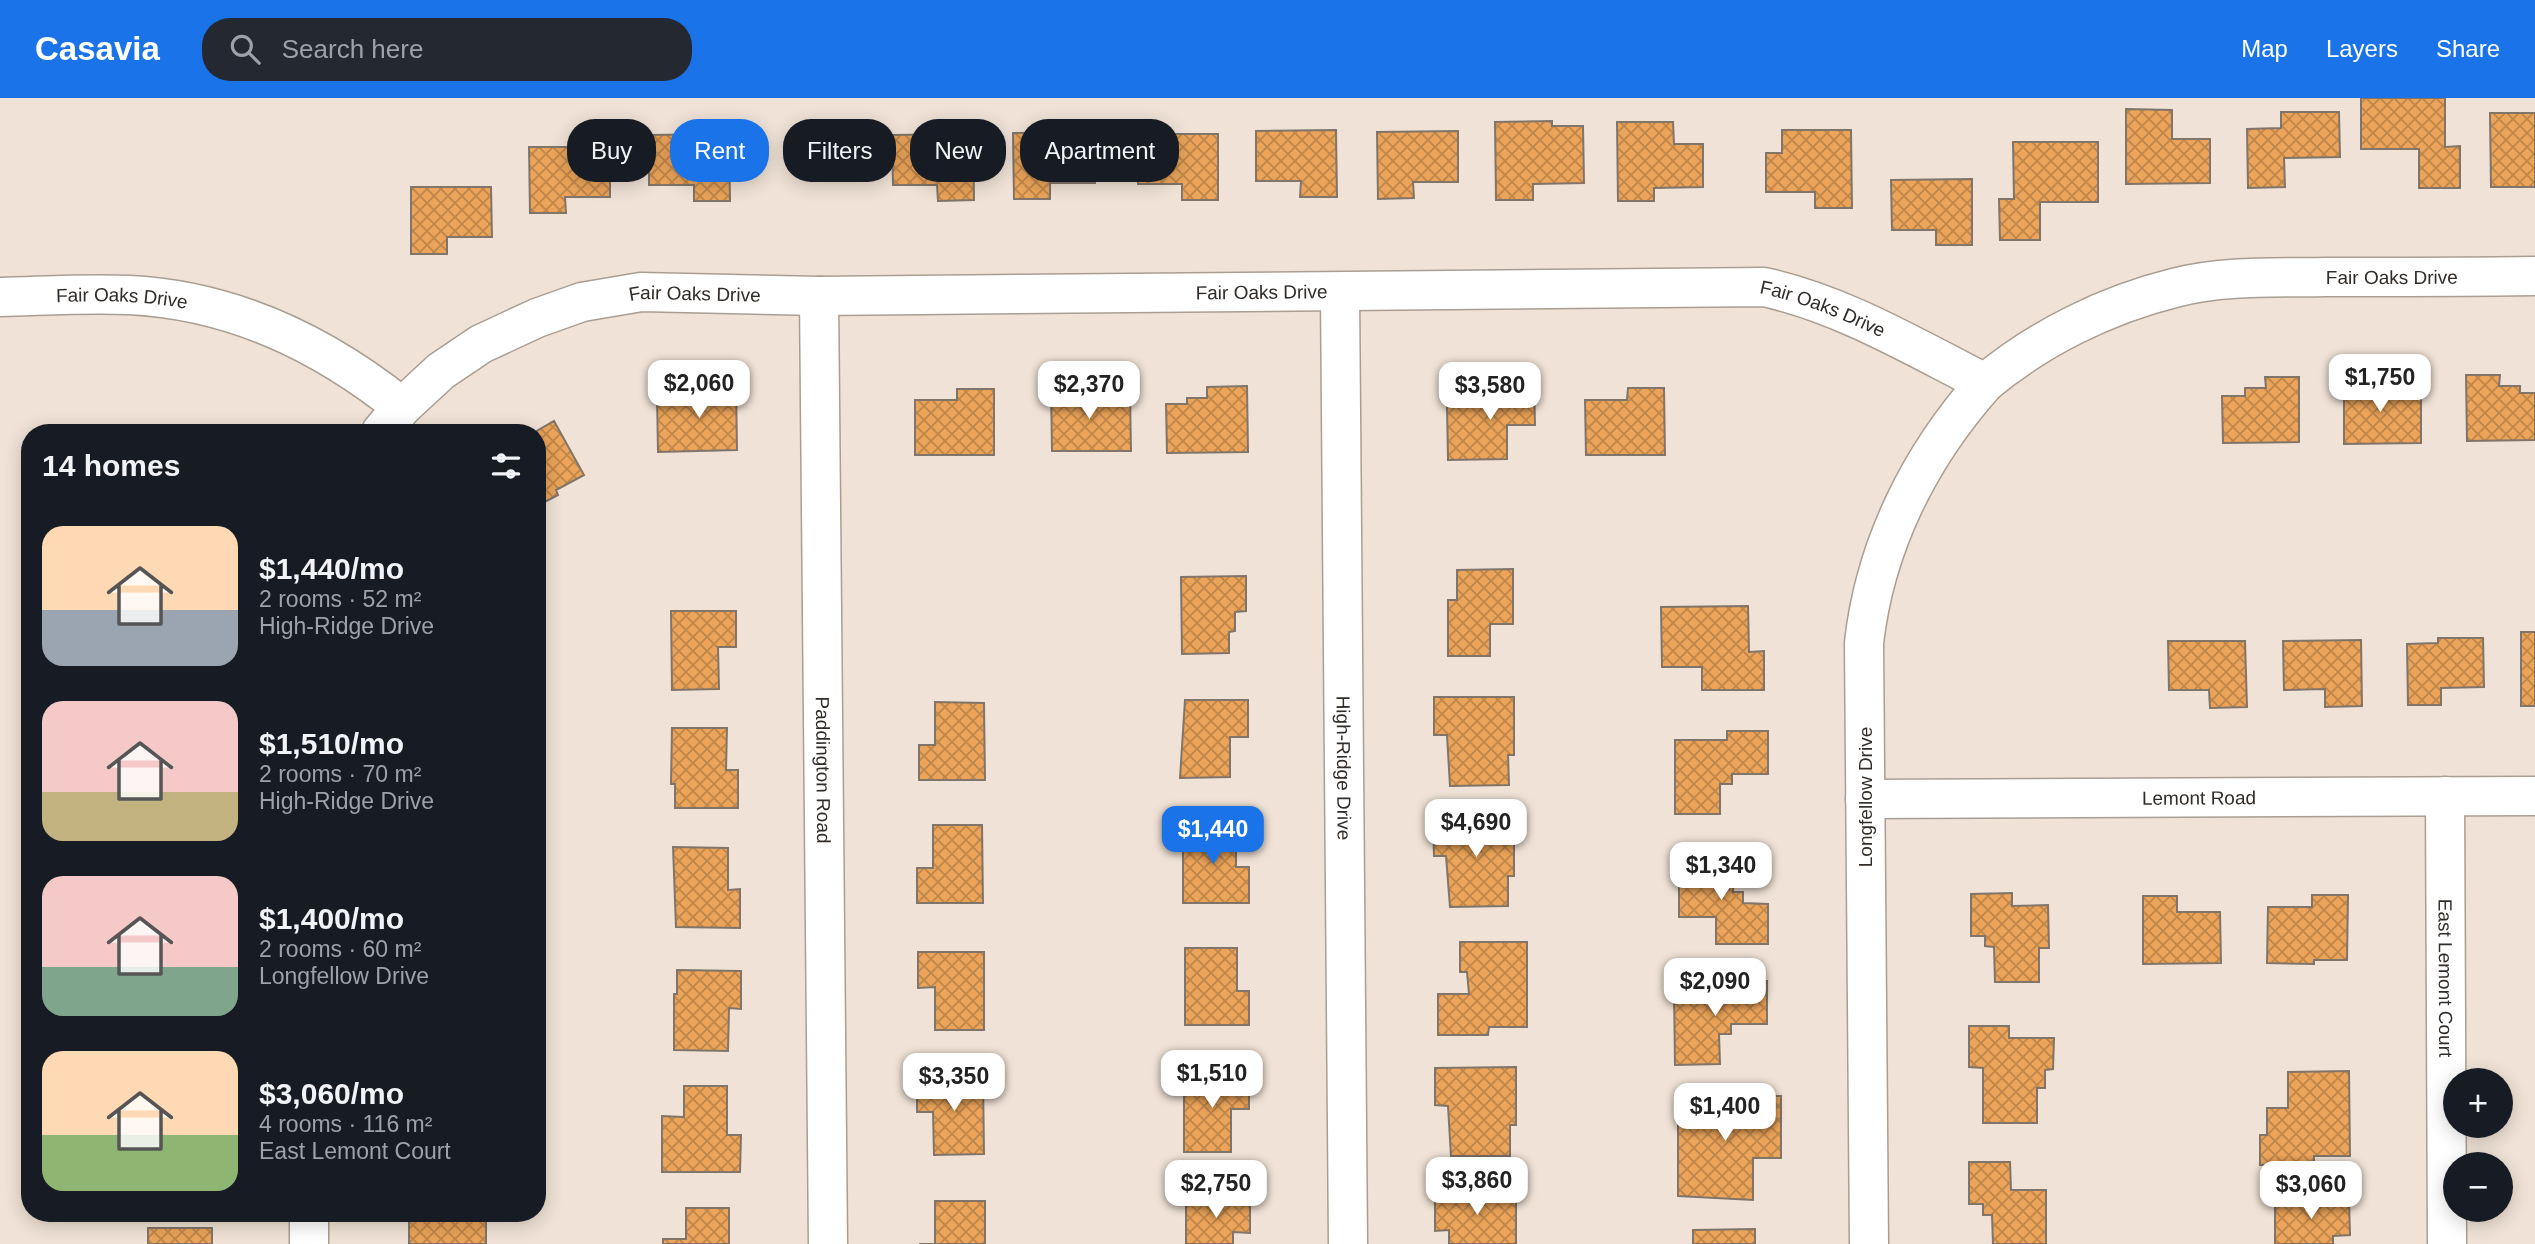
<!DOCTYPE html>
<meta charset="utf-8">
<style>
body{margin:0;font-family:Arial,sans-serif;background:#242831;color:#f1f3f6;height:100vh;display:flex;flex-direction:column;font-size:26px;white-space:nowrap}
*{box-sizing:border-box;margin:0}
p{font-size:23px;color:#9ea1a6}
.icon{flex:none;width:38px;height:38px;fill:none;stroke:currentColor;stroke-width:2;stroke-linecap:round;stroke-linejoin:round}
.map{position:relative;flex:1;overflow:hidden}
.sheet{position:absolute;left:21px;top:326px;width:525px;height:798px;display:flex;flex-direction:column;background:#171b24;border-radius:28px;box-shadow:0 4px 18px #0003}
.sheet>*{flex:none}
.top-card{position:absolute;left:567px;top:21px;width:665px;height:63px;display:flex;gap:14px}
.controls{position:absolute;left:2443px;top:970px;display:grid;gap:14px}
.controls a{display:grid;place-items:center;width:70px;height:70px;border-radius:50%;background:#171b24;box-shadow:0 4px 18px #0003;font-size:35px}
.price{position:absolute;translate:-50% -60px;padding:0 16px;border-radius:14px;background:#fff;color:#222;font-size:23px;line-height:46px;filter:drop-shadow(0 2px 4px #0008)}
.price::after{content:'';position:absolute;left:50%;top:42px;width:21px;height:16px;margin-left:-10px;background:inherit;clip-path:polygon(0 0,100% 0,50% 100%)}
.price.current{background:#1a73e8;color:#fff}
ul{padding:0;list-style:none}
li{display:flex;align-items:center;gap:21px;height:175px;padding:0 21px}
li span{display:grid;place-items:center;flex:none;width:196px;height:140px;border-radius:21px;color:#555}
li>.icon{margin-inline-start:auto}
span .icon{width:84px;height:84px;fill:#fffc;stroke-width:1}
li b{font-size:30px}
h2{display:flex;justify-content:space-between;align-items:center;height:84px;padding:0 21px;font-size:30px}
.chip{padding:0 24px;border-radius:28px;background:#171b24;box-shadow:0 4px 18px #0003;font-size:24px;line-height:63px}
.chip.current{background:#1a73e8;color:#fff}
header{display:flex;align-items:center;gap:42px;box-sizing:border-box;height:98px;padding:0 35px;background:#1a73e8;color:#fff}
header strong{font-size:33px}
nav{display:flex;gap:38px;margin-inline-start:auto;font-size:24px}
.search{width:490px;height:63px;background:#242831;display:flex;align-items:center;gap:18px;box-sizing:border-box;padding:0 24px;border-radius:28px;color:#9ea1a6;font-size:26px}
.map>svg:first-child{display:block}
.building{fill:url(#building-cross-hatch);stroke:#81756a;stroke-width:2}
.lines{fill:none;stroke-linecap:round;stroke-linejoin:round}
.minor-casing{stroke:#aa9e92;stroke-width:41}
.minor{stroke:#fff;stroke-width:38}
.labels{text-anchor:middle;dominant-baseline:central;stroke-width:5;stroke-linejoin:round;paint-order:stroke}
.street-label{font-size:19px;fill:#312c28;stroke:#fff}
</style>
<header>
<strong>Casavia</strong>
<div class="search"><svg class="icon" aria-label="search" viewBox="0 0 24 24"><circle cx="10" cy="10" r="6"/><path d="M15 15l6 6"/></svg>Search here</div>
<nav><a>Map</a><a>Layers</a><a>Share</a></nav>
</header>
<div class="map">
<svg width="2535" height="1146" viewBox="0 0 2535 1146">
<defs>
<pattern id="building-cross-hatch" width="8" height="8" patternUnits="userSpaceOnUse" patternTransform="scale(1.75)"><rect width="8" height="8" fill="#eba459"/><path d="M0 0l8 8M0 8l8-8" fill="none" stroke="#bf864a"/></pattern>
</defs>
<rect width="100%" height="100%" fill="#f0e2d6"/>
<path class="building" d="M 2361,0 L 2445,0 L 2445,49 L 2460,48 L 2460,90 L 2419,90 L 2419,51 L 2361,51 Z
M 2126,11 L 2172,12 L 2172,41 L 2210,41 L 2210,85 L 2126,86 Z
M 2281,14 L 2339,14 L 2340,59 L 2284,60 L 2285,89 L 2248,90 L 2247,31 L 2281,30 Z
M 2490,15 L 2535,15 L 2535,89 L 2491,89 Z
M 1552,23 L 1552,28 L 1583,28 L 1584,85 L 1533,86 L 1533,102 L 1496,102 L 1495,24 Z
M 1617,24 L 1673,24 L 1674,46 L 1703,46 L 1703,89 L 1654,90 L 1654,103 L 1618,103 Z
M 1336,32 L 1337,99 L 1300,99 L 1301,83 L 1256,83 L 1256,33 Z
M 1782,32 L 1851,32 L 1852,110 L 1815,110 L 1815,94 L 1766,94 L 1766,55 L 1782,55 Z
M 1458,33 L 1458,84 L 1413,84 L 1414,100 L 1378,101 L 1377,34 Z
M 1094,34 L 1095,85 L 1050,85 L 1050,101 L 1014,101 L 1013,35 Z
M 729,36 L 730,103 L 694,103 L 694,87 L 649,87 L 649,37 Z
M 973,36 L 974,102 L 938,103 L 937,87 L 893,87 L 892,37 Z
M 1137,36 L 1218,36 L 1218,102 L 1182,102 L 1182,86 L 1138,86 Z
M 2013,44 L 2098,44 L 2098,104 L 2040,104 L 2040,142 L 2000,142 L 1999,101 L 2014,101 Z
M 529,49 L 610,49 L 610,99 L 565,99 L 566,115 L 530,115 Z
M 1972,81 L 1972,147 L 1936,147 L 1936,132 L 1892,132 L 1891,82 Z
M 411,89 L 491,89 L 492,139 L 447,139 L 447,156 L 411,156 Z
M 2466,277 L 2500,277 L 2499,288 L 2520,288 L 2520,295 L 2535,295 L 2535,342 L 2467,343 Z
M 2265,279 L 2299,279 L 2299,344 L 2223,345 L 2222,298 L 2245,298 L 2245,290 L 2266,290 Z
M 2344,280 L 2377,280 L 2377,291 L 2398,291 L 2398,298 L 2421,298 L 2421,345 L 2344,346 Z
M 1496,284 L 1534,284 L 1535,327 L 1507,327 L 1507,361 L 1448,362 L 1447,308 L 1480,308 L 1480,299 L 1495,299 Z
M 736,286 L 737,352 L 658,354 L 657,298 L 700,297 L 699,287 Z
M 1051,287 L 1088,287 L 1088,298 L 1130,297 L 1131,353 L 1052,353 Z
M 1247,288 L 1248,354 L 1167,355 L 1166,306 L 1187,306 L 1187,300 L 1207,300 L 1207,289 Z
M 1628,290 L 1664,290 L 1665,357 L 1586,357 L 1585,302 L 1627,302 Z
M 957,291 L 994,291 L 994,357 L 915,357 L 915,302 L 957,302 Z
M 554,323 L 584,377 L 556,392 L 558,397 L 537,408 L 537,334 L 535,334 Z
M 1513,471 L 1513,526 L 1490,526 L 1490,558 L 1448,558 L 1448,502 L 1457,502 L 1457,472 Z
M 1246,478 L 1246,513 L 1235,514 L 1235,533 L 1229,534 L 1229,555 L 1182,556 L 1181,479 Z
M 1748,508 L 1749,554 L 1764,553 L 1764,592 L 1702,592 L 1702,569 L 1662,569 L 1661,509 Z
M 671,513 L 736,513 L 736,549 L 718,549 L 719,591 L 672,592 Z
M 2521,534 L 2535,534 L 2535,608 L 2521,608 Z
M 2438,540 L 2483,540 L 2484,589 L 2441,590 L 2441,607 L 2408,607 L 2407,546 L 2438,545 Z
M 2361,542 L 2362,608 L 2325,609 L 2325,591 L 2284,592 L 2283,543 Z
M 2168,543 L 2245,543 L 2247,609 L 2210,610 L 2209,592 L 2169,592 Z
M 1434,599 L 1514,599 L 1514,657 L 1508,657 L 1509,687 L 1450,688 L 1447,637 L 1434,637 Z
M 1185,602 L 1248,602 L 1248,639 L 1230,639 L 1230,679 L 1180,680 Z
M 935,604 L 984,605 L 985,682 L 919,682 L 919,647 L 935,647 Z
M 672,630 L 727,630 L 726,672 L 738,672 L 738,710 L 675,710 L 675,686 L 671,686 Z
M 1727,633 L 1768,633 L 1768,676 L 1732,676 L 1732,686 L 1720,686 L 1720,716 L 1675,716 L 1675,642 L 1727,642 Z
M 1433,720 L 1514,720 L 1514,778 L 1508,778 L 1508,808 L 1450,809 L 1446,758 L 1434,758 Z
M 933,727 L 982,727 L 983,805 L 917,805 L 917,770 L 933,770 Z
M 1183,727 L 1236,727 L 1236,769 L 1249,769 L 1249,805 L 1183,805 Z
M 673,749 L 728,750 L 728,792 L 740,791 L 740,830 L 676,829 Z
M 1679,761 L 1734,761 L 1733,794 L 1743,794 L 1743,805 L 1768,806 L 1768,846 L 1716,846 L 1716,819 L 1679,819 Z
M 2012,795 L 2012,808 L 2048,807 L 2049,850 L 2039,850 L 2039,884 L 1995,884 L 1994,849 L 1985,848 L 1985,838 L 1971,838 L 1971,796 Z
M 2312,797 L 2348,797 L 2347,862 L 2314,862 L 2314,866 L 2267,865 L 2268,809 L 2312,809 Z
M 2143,798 L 2177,798 L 2177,814 L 2220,814 L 2221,865 L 2143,866 Z
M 1460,844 L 1527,844 L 1527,929 L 1489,929 L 1488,937 L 1438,937 L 1438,896 L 1469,896 L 1467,874 L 1460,874 Z
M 1185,850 L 1237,850 L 1237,893 L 1249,893 L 1249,927 L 1185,927 Z
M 918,854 L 984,854 L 984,932 L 935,932 L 935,889 L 918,890 Z
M 677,872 L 741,873 L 741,911 L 729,910 L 728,953 L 674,952 L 674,896 L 677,896 Z
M 1727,883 L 1767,883 L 1767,926 L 1731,926 L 1731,936 L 1719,936 L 1720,966 L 1675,967 L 1674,892 L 1727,891 Z
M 1969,928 L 2009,928 L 2009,940 L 2054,940 L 2053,971 L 2045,972 L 2045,990 L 2037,990 L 2037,1025 L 1983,1025 L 1983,970 L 1969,969 Z
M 1516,969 L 1516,1027 L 1510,1027 L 1510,1058 L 1451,1058 L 1448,1008 L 1435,1007 L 1435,970 Z
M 2349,973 L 2350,1058 L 2314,1058 L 2314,1066 L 2260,1067 L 2260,1037 L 2267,1037 L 2267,1010 L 2288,1010 L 2288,974 Z
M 1184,976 L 1249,976 L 1249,1011 L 1231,1011 L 1231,1054 L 1184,1054 Z
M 917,979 L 983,979 L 984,1056 L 934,1057 L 933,1014 L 917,1014 Z
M 684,988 L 727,988 L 727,1037 L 741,1037 L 740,1074 L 662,1074 L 662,1018 L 684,1019 Z
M 1678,998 L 1781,998 L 1781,1060 L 1753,1060 L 1753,1102 L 1678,1098 Z
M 1969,1064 L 2010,1064 L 2011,1092 L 2046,1092 L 2046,1146 L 1993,1146 L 1992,1117 L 1983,1117 L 1983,1106 L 1969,1106 Z
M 1516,1094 L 1516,1146 L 1449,1146 L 1449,1132 L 1435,1133 L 1435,1095 Z
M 1186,1099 L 1250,1100 L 1250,1135 L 1233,1134 L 1233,1146 L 1186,1146 Z
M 2349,1102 L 2350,1137 L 2333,1138 L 2333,1146 L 2275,1146 L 2275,1103 Z
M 935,1103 L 985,1103 L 985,1146 L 919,1146 L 935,1146 Z
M 686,1110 L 729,1110 L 729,1146 L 663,1146 L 663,1141 L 686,1141 Z
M 409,1115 L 486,1115 L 486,1146 L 409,1146 Z
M 148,1130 L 212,1130 L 212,1146 L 148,1146 Z
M 1755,1131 L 1755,1146 L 1693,1146 L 1693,1132 Z"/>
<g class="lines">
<defs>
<g id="minor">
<path id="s1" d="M 1340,194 L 1348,1146"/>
<path id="s2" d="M 819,198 L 828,1146"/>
<path id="s3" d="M 0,199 C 43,198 86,195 129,197 C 233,202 322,245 402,309"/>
<path id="s4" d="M 381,334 L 402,309 L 441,273 L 481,246 L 537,220 L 582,204 L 641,194 L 819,198 L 1764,189 C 1842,206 1914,249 1985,285 C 2039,240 2106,207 2174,190 C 2223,177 2277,180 2327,179 C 2397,179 2466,179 2535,178"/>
<path id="s5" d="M 2445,698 L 2447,1146"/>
<path id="s6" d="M 1865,701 L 2535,698"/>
<path d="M 309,1115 L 309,1146"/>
<path d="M 1869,1146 L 1864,545 C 1875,447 1920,358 1985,285"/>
</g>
</defs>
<use href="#minor" class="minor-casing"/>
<use href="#minor" class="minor"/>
</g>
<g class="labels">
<g class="street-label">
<text stroke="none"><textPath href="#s4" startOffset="2100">Fair Oaks Drive</textPath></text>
<text stroke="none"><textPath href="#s4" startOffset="924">Fair Oaks Drive</textPath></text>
<text stroke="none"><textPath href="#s4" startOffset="357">Fair Oaks Drive</textPath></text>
<text stroke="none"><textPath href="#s3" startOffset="122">Fair Oaks Drive</textPath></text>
<text stroke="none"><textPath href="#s4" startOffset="1489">Fair Oaks Drive</textPath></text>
<text stroke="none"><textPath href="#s1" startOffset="476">High-Ridge Drive</textPath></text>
<text stroke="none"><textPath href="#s2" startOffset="474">Paddington Road</textPath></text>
<text transform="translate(1865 699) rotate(-90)">Longfellow Drive</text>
<text stroke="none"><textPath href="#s6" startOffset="334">Lemont Road</textPath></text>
<text stroke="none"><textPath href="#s5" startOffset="182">East Lemont Court</textPath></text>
</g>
</g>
</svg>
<div class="controls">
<a>+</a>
<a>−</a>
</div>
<b class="price" style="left:2380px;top:316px">$1,750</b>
<b class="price" style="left:699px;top:322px">$2,060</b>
<b class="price" style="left:1089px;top:323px">$2,370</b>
<b class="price" style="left:1490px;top:324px">$3,580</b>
<b class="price" style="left:1476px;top:761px">$4,690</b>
<b class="price current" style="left:1213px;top:768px">$1,440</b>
<b class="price" style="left:1721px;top:804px">$1,340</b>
<b class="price" style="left:1715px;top:920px">$2,090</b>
<b class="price" style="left:1212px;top:1012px">$1,510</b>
<b class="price" style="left:954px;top:1015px">$3,350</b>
<b class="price" style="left:1725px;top:1045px">$1,400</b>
<b class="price" style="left:1477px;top:1119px">$3,860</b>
<b class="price" style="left:1216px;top:1122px">$2,750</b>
<b class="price" style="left:2311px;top:1123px">$3,060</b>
<div class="top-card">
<a class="chip">Buy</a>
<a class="chip current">Rent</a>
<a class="chip">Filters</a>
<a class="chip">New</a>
<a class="chip">Apartment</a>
</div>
<section class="sheet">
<h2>14 homes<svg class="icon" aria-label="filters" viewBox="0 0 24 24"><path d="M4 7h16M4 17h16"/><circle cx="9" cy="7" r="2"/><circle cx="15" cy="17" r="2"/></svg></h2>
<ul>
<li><span style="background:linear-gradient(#ffd9b3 60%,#9aa5b1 0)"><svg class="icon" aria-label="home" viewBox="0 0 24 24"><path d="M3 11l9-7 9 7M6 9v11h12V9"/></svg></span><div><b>$1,440/mo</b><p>2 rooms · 52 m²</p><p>High-Ridge Drive</p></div></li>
<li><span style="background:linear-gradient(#f6c9c9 65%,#c2b280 0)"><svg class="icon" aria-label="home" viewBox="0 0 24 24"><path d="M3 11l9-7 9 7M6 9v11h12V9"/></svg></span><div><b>$1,510/mo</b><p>2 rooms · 70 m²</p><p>High-Ridge Drive</p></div></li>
<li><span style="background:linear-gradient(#f6c9c9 65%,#7fa58c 0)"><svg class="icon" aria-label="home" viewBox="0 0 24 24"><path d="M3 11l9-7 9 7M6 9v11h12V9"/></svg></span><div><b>$1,400/mo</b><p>2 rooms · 60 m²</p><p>Longfellow Drive</p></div></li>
<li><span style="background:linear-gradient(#ffd9b3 60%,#8fb573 0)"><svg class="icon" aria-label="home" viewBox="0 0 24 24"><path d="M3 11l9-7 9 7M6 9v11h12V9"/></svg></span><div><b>$3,060/mo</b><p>4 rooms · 116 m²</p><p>East Lemont Court</p></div></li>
</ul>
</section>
</div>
